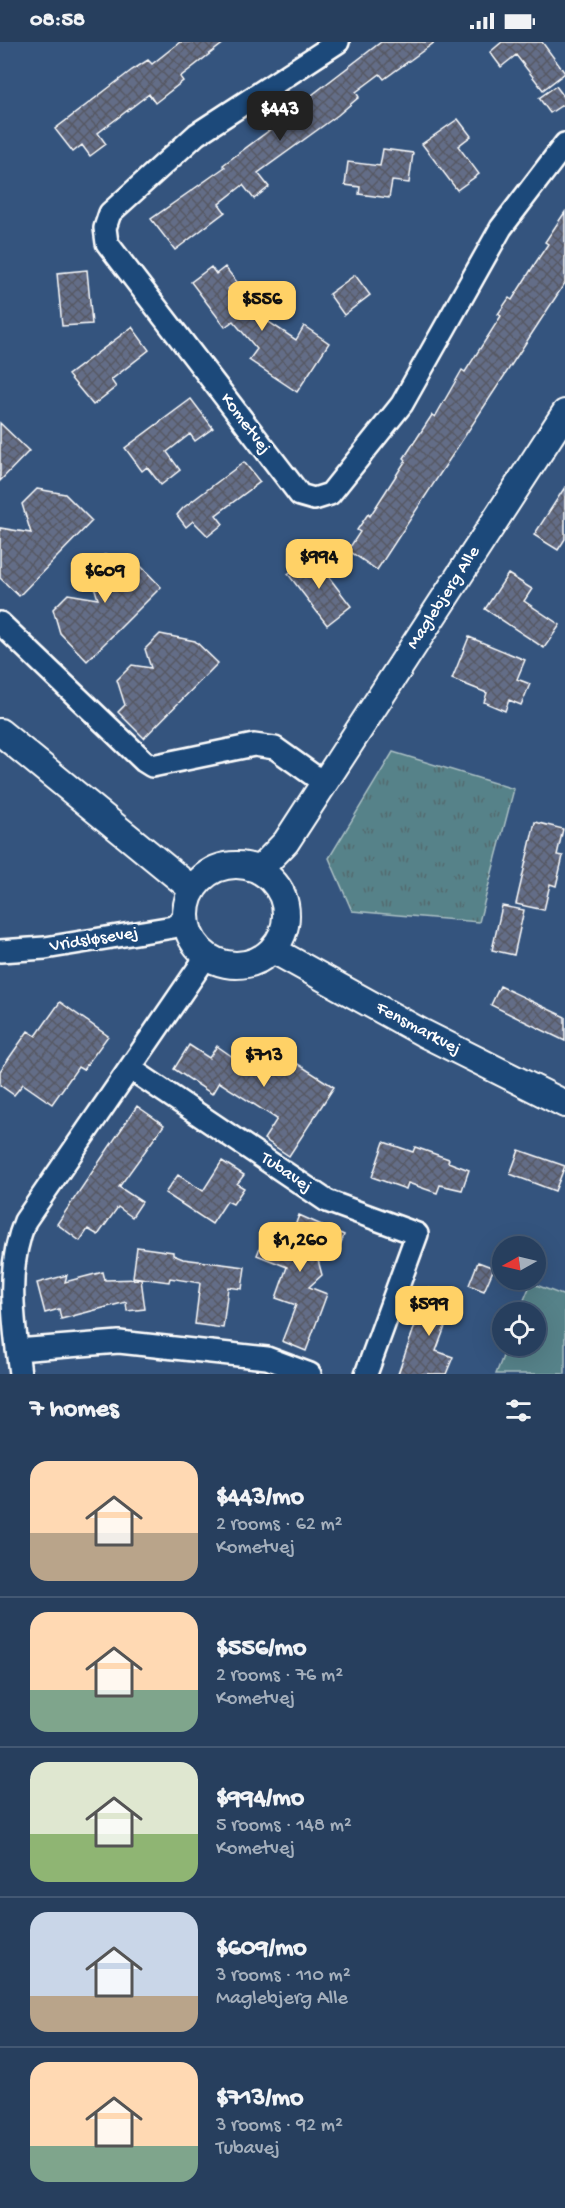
<!DOCTYPE html>
<meta charset="utf-8">
<style>
body{margin:0;font-family:"Gochi Hand",sans-serif;background:#334a67;color:#f1f3f6;height:100vh;display:flex;flex-direction:column;font-size:22px;white-space:nowrap}
*{box-sizing:border-box;margin:0}
p{font-size:20px;color:#a4afbc}
.icon{flex:none;width:33px;height:33px;fill:none;stroke:currentColor;stroke-width:2;stroke-linecap:round;stroke-linejoin:round}
.map{position:relative;height:1332px;overflow:hidden}
.details{display:flex;flex-direction:column;background:#273f5e;flex:1}
.details>*{flex:none}
.needle{width:39px;rotate:262deg}
.tools{position:absolute;left:492px;top:1194px;display:grid;gap:12px}
.tools a{display:grid;place-items:center;width:54px;height:54px;border-radius:50%;background:#273f5e;box-shadow:0 6px 24px #0002,0 0 0 2px #435873;font-size:30px}
.price{position:absolute;translate:-50% -51px;padding:0 14px;border-radius:12px;background:#ffd166;color:#111;font-size:20px;line-height:39px;filter:drop-shadow(0 2px 3px #0008)}
.price::after{content:'';position:absolute;left:50%;top:36px;width:18px;height:14px;margin-left:-9px;background:inherit;clip-path:polygon(0 0,100% 0,50% 100%)}
.price.on{background:#222;color:#fff}
ul{padding:0;list-style:none}
li{display:flex;align-items:center;gap:18px;height:150px;padding:0 30px}
li+li{border-top:2px solid #435873}
li span{display:grid;place-items:center;flex:none;width:168px;height:120px;border-radius:18px;color:#555}
li>.icon{margin-inline-start:auto}
span .icon{width:72px;height:72px;fill:#fffc;stroke-width:1}
li b{font-size:26px}
h2{display:flex;justify-content:space-between;align-items:center;height:72px;padding:0 30px;font-size:26px}
.status{display:flex;justify-content:space-between;align-items:center;height:42px;padding:0 30px;background:#273f5e;direction:ltr}
.status svg{height:16px;fill:currentColor}
.map>svg:first-child{display:block}
.grass{fill:url(#grass-tufts);stroke:#abc0c4;stroke-width:1.5}
.garden{fill:#578289;stroke:#abc0c4;stroke-width:1.5}
.building{fill:url(#building-cross-hatch);stroke:#fff;stroke-width:1.5}
.lines{fill:none;stroke-linecap:round;stroke-linejoin:round}
.minor-casing{stroke:#fff;stroke-width:26}
.tertiary-casing{stroke:#fff;stroke-width:30}
.minor{stroke:#1f4a7a;stroke-width:21}
.tertiary{stroke:#1f4a7a;stroke-width:26}
.labels{text-anchor:middle;dominant-baseline:central;stroke-width:6;stroke-linejoin:round;paint-order:stroke}
.street-label{font-size:18px;fill:#fff;stroke:#1f4a7a}
</style>
<div class="status"><b>08:58</b><svg viewBox="0 0 49 12"><path d="M0 12V9h3v3zM5 12V6h3v6zM10 12V3h3v9zM15 12V0h3v12zM26 1h20v11H26zM47 4h2v5h-2z"/></svg></div>
<div class="map">
<svg width="565" height="1332" viewBox="0 0 565 1332">
<defs>
<pattern id="grass-tufts" width="24" height="20" patternUnits="userSpaceOnUse" patternTransform="scale(1.5)"><rect width="24" height="20" fill="#578289"/><path d="M3 7l-1-3M5 7V3M7 7l1-3M15 17l-1-3M17 17v-4M19 17l1-3" fill="none" stroke="#526a6e"/></pattern>
<pattern id="building-cross-hatch" width="8" height="8" patternUnits="userSpaceOnUse" patternTransform="scale(1.5)"><rect width="8" height="8" fill="#646d87"/><path d="M0 0l8 8M0 8l8-8" fill="none" stroke="#565964"/></pattern>
</defs>
<rect width="100%" height="100%" fill="#34547e"/>
<filter id="ink" filterUnits="userSpaceOnUse"><feTurbulence type="fractalNoise" baseFrequency=".0167" numOctaves="2"/><feDisplacementMap in="SourceGraphic" scale="12" xChannelSelector="R" yChannelSelector="G"/><feConvolveMatrix kernelMatrix="1 2 1 2 8 2 1 2 1" color-interpolation-filters="sRGB"/></filter>
<g filter="url(#ink)">
<path class="grass" d="M 393,710 L 514,747 L 479,880 L 352,869 L 329,816 Z"/>
<path class="garden" d="M 531,1241 L 565,1254 L 565,1332 L 496,1332 L 507,1304 L 536,1304 L 536,1270 L 519,1270 Z"/>
<path class="building" d="M 180,0 L 225,0 L 180,35 L 183,39 L 155,61 L 149,52 L 98,91 L 106,102 L 90,114 L 82,103 L 73,110 L 55,87 L 132,28 L 148,18 L 152,22 Z
M 381,0 L 435,0 L 384,37 L 380,32 L 356,50 L 359,55 L 338,73 L 258,131 L 269,145 L 254,157 L 243,143 L 219,162 L 225,170 L 175,208 L 151,177 L 225,125 L 223,123 L 279,81 L 278,79 Z
M 502,0 L 542,0 L 565,31 L 543,48 L 516,13 L 501,25 L 490,10 Z
M 556,44 L 565,56 L 565,61 L 550,71 L 539,56 Z
M 458,77 L 471,94 L 458,104 L 479,132 L 457,148 L 422,102 Z
M 383,107 L 413,111 L 409,141 L 392,139 L 389,156 L 359,152 L 360,145 L 345,143 L 348,120 L 380,124 Z
M 565,170 L 565,241 L 377,528 L 348,508 L 360,490 L 357,488 L 368,472 L 370,474 L 406,418 L 404,416 L 432,373 L 435,375 L 462,328 L 465,330 L 501,274 L 498,272 L 509,256 L 512,258 L 536,220 L 548,202 L 545,200 Z
M 211,225 L 216,232 L 225,225 L 237,240 L 228,247 L 246,270 L 253,265 L 261,275 L 296,298 L 304,284 L 329,301 L 297,350 L 249,318 L 257,307 L 233,279 L 225,285 L 191,240 Z
M 87,228 L 92,282 L 62,284 L 57,231 Z
M 355,233 L 370,253 L 344,273 L 329,252 Z
M 132,285 L 149,308 L 111,338 L 116,345 L 93,363 L 68,333 Z
M 191,357 L 213,386 L 195,399 L 190,392 L 167,410 L 180,428 L 161,443 L 147,425 L 142,429 L 125,406 Z
M 0,381 L 29,409 L 0,439 Z
M 244,420 L 260,440 L 216,473 L 223,482 L 208,494 L 193,479 L 186,485 L 177,473 L 183,466 Z
M 565,445 L 565,497 L 558,508 L 534,493 Z
M 37,447 L 65,452 L 92,479 L 19,554 L 0,536 L 0,486 L 31,491 L 22,462 Z
M 104,513 L 135,518 L 161,545 L 87,619 L 60,591 L 53,567 L 68,552 L 98,557 L 89,528 Z
M 312,513 L 351,564 L 327,583 L 288,532 Z
M 508,532 L 532,547 L 524,559 L 560,583 L 544,606 L 485,567 Z
M 160,592 L 195,599 L 218,621 L 144,696 L 118,670 L 125,663 L 117,638 L 132,623 L 151,626 L 145,607 Z
M 469,595 L 525,618 L 517,637 L 530,642 L 521,663 L 509,658 L 505,669 L 484,660 L 487,651 L 452,637 Z
M 535,780 L 563,787 L 557,813 L 563,814 L 556,844 L 550,842 L 544,868 L 516,862 Z
M 502,864 L 524,868 L 514,913 L 492,908 Z
M 500,944 L 565,975 L 565,999 L 491,963 Z
M 60,960 L 108,994 L 83,1028 L 78,1025 L 52,1062 L 23,1042 L 14,1053 L 0,1043 L 0,1029 L 28,989 L 36,994 Z
M 189,1003 L 209,1016 L 217,1004 L 246,1024 L 258,1006 L 264,1009 L 268,1003 L 334,1045 L 289,1114 L 264,1097 L 277,1077 L 219,1040 L 212,1052 L 174,1027 Z
M 137,1064 L 164,1083 L 119,1145 L 142,1160 L 132,1175 L 118,1165 L 98,1193 L 88,1187 L 80,1199 L 57,1182 Z
M 384,1100 L 413,1110 L 415,1105 L 449,1117 L 448,1120 L 469,1128 L 462,1148 L 440,1143 L 437,1151 L 408,1141 L 406,1147 L 372,1135 Z
M 519,1108 L 565,1124 L 555,1149 L 510,1132 Z
M 222,1119 L 244,1133 L 237,1142 L 244,1146 L 233,1162 L 227,1159 L 212,1182 L 165,1151 L 178,1133 L 203,1149 Z
M 299,1173 L 344,1193 L 337,1211 L 314,1203 L 322,1233 L 309,1245 L 327,1252 L 306,1309 L 282,1299 L 296,1263 L 276,1256 L 287,1225 L 257,1213 L 269,1183 L 292,1192 Z
M 137,1205 L 173,1210 L 173,1213 L 183,1217 L 245,1225 L 242,1247 L 228,1245 L 223,1286 L 195,1282 L 200,1241 L 170,1236 L 169,1240 L 133,1235 Z
M 478,1220 L 494,1226 L 484,1249 L 469,1243 Z
M 103,1230 L 105,1238 L 141,1237 L 145,1267 L 127,1269 L 126,1260 L 61,1277 L 59,1267 L 45,1271 L 37,1241 L 67,1233 L 65,1240 Z
M 428,1246 L 456,1255 L 436,1309 L 453,1315 L 446,1332 L 398,1332 Z"/>
<g class="lines">
<defs>
<path id="minor" d="M 338,0 L 197,92 L 110,171 L 105,186 L 107,201 L 300,453 L 314,457 L 330,452 L 402,362 L 501,186 L 565,102
M 0,581 L 144,719 L 152,724 L 254,703 L 275,706 L 324,741
M 0,909 L 45,906 L 173,885 L 185,876
M 131,1027 L 327,1159 L 417,1192 L 366,1332
M 17,1308 L 119,1300 L 267,1316 L 310,1332
M 20,1332 C 14,1280 5,1228 25,1179 L 206,915"/>
<path id="tertiary" d="M 0,690 L 192,847
M186 873a50 50 0 1 1 100 0a50 50 0 1 1-100 0Z
M 259,828 L 286,800 L 565,371
M 273,908 L 423,991 L 565,1062"/>
</defs>
<use href="#minor" class="minor-casing"/>
<use href="#tertiary" class="tertiary-casing"/>
<use href="#minor" class="minor"/>
<use href="#tertiary" class="tertiary"/>
</g>
</g>
<g class="labels">
<g class="street-label">
<text transform="translate(245 382) rotate(53)">Kometvej</text>
<text transform="translate(444 556) rotate(-57)">Maglebjerg Alle</text>
<text transform="translate(94 898) rotate(-9)">Vridsløsevej</text>
<text transform="translate(418 987) rotate(28)">Fensmarkvej</text>
<text transform="translate(286 1131) rotate(34)">Tubavej</text>
</g>
</g>
</svg>
<div class="tools">
<a><svg class="needle" viewBox="-14 -14 28 28"><path d="M0-13l5 13h-10z" fill="#e53935"/><path d="M0 13l5-13h-10z" fill="#a4afbc"/></svg></a>
<a><svg class="icon" aria-label="locate" viewBox="0 0 24 24"><circle cx="12" cy="12" r="6"/><path d="M12 2v4M12 18v4M2 12h4M18 12h4"/></svg></a>
</div>
<b class="price on" style="left:280px;top:100px">$443</b>
<b class="price" style="left:262px;top:290px">$556</b>
<b class="price" style="left:319px;top:548px">$994</b>
<b class="price" style="left:105px;top:562px">$609</b>
<b class="price" style="left:264px;top:1046px">$713</b>
<b class="price" style="left:300px;top:1231px">$1,260</b>
<b class="price" style="left:429px;top:1295px">$599</b>
</div>
<section class="details">
<h2>7 homes<svg class="icon" aria-label="filters" viewBox="0 0 24 24"><path d="M4 7h16M4 17h16"/><circle cx="9" cy="7" r="2"/><circle cx="15" cy="17" r="2"/></svg></h2>
<ul>
<li><span style="background:linear-gradient(#ffd9b3 60%,#b9a48a 0)"><svg class="icon" aria-label="home" viewBox="0 0 24 24"><path d="M3 11l9-7 9 7M6 9v11h12V9"/></svg></span><div><b>$443/mo</b><p>2 rooms · 62 m²</p><p>Kometvej</p></div></li>
<li><span style="background:linear-gradient(#ffd9b3 65%,#7fa58c 0)"><svg class="icon" aria-label="home" viewBox="0 0 24 24"><path d="M3 11l9-7 9 7M6 9v11h12V9"/></svg></span><div><b>$556/mo</b><p>2 rooms · 76 m²</p><p>Kometvej</p></div></li>
<li><span style="background:linear-gradient(#dfe7d0 60%,#8fb573 0)"><svg class="icon" aria-label="home" viewBox="0 0 24 24"><path d="M3 11l9-7 9 7M6 9v11h12V9"/></svg></span><div><b>$994/mo</b><p>5 rooms · 148 m²</p><p>Kometvej</p></div></li>
<li><span style="background:linear-gradient(#c9d6e8 70%,#b9a48a 0)"><svg class="icon" aria-label="home" viewBox="0 0 24 24"><path d="M3 11l9-7 9 7M6 9v11h12V9"/></svg></span><div><b>$609/mo</b><p>3 rooms · 110 m²</p><p>Maglebjerg Alle</p></div></li>
<li><span style="background:linear-gradient(#ffd9b3 70%,#7fa58c 0)"><svg class="icon" aria-label="home" viewBox="0 0 24 24"><path d="M3 11l9-7 9 7M6 9v11h12V9"/></svg></span><div><b>$713/mo</b><p>3 rooms · 92 m²</p><p>Tubavej</p></div></li>
</ul>
</section>
